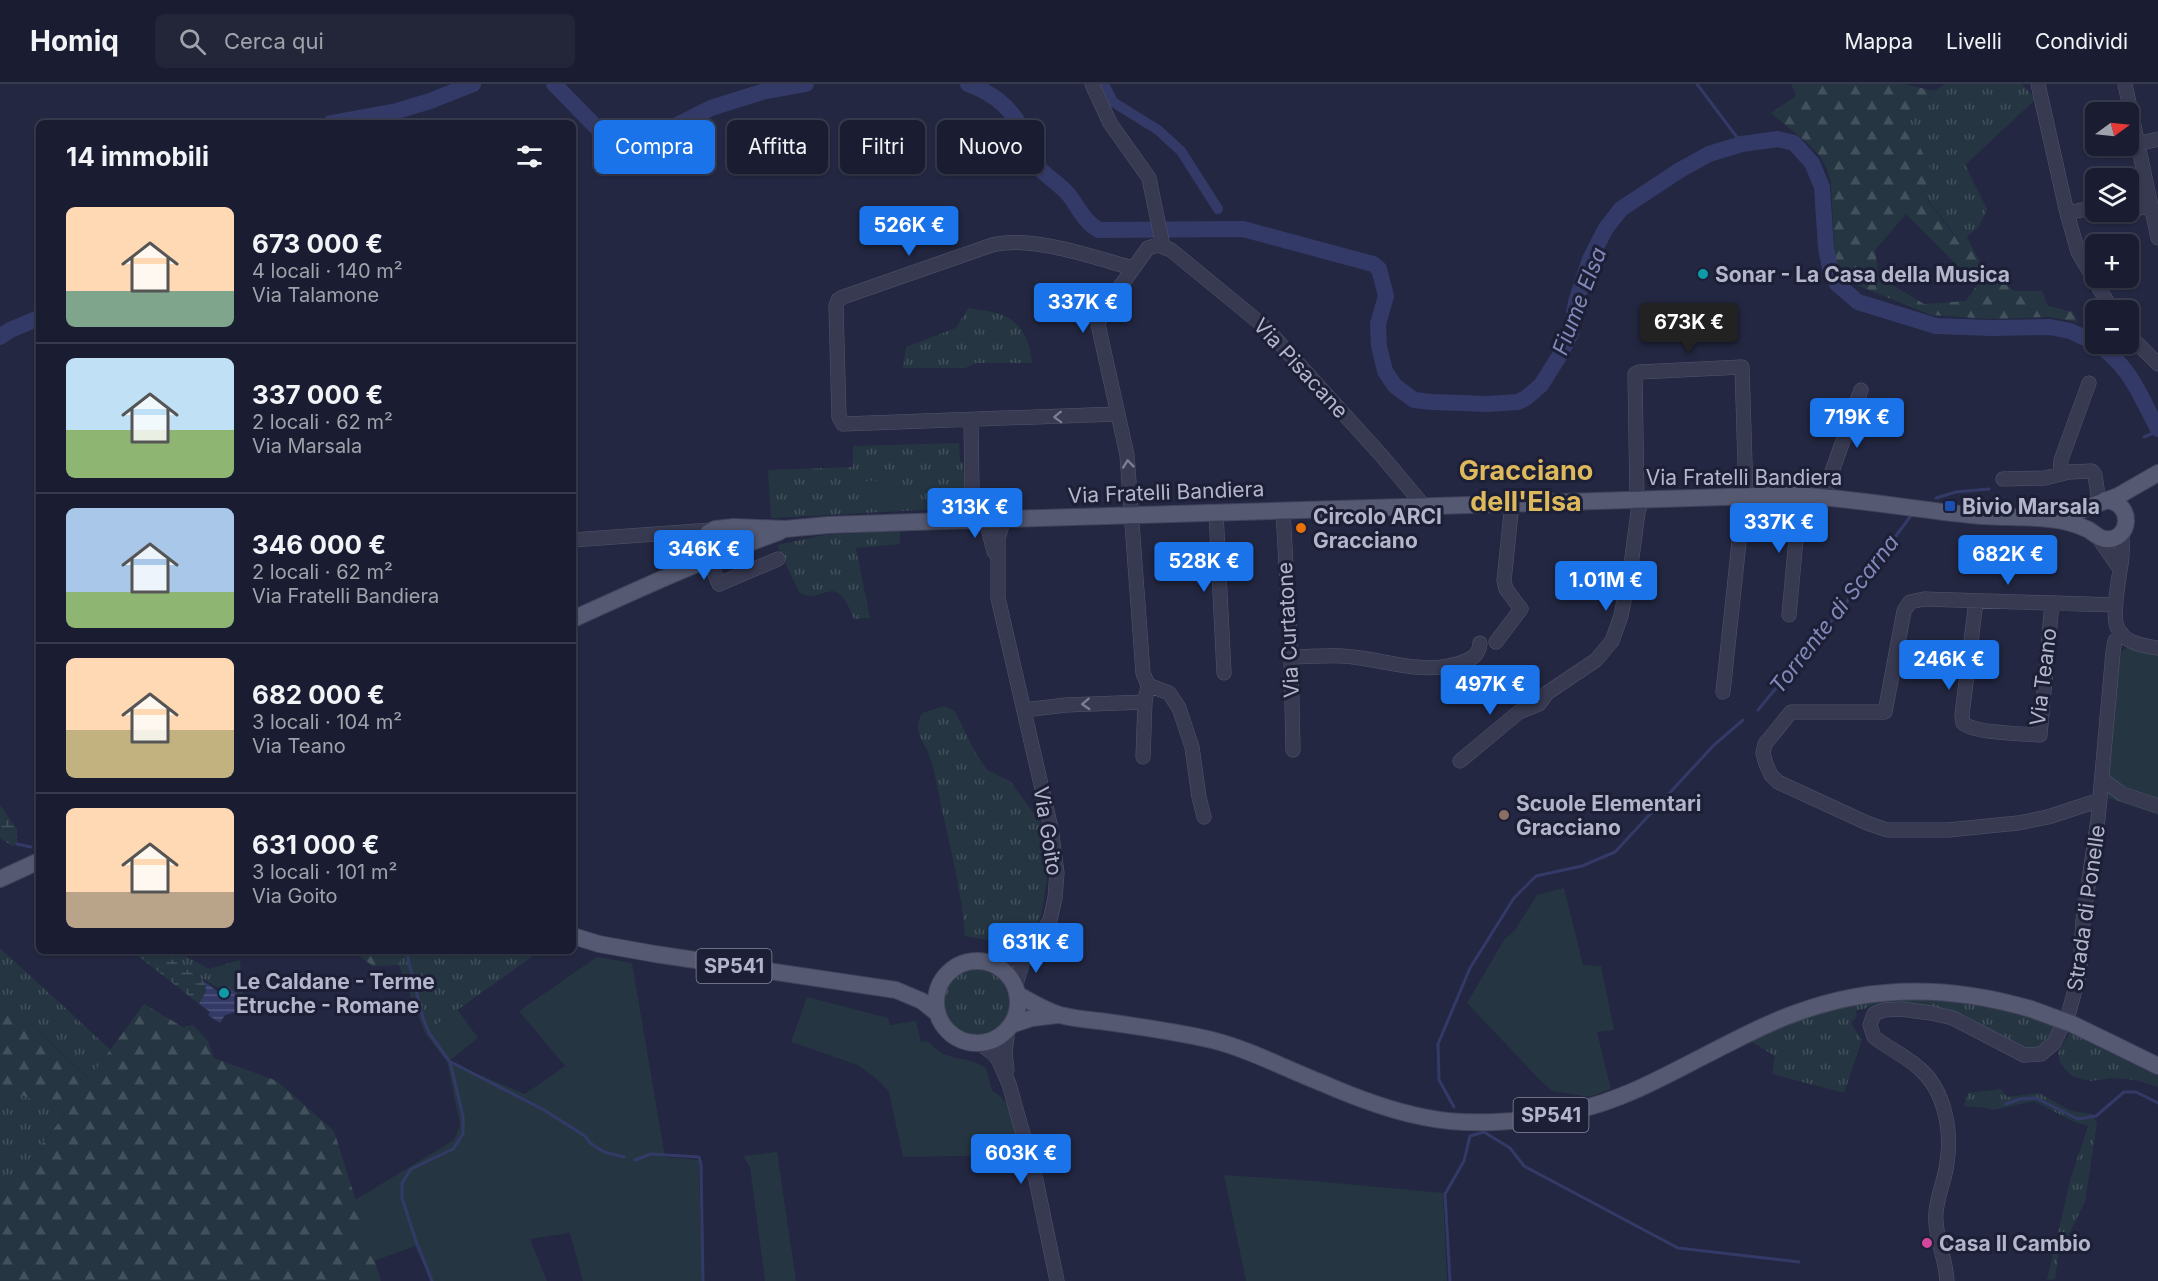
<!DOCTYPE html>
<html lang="it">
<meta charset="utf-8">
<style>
body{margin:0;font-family:Inter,sans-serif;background:#232639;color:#f1f3f6;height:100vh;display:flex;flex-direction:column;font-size:22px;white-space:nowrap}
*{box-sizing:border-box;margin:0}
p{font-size:20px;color:#9fa2ab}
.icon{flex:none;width:33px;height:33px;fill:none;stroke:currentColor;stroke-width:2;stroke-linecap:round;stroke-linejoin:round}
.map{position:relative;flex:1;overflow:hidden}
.sheet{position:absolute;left:36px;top:36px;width:540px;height:834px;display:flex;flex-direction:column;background:#1a1d31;border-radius:9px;box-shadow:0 2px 4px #0004,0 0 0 2px #383b4d}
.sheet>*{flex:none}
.top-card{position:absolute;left:594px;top:36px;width:570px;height:54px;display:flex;gap:12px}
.needle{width:39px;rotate:75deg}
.fabs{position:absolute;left:2085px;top:18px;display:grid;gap:12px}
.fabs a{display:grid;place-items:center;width:54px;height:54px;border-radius:9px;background:#1a1d31;box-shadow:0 2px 4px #0004,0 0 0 2px #383b4d;font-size:30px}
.price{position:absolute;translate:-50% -51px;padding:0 14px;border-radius:6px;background:#1a73e8;color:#fff;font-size:20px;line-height:39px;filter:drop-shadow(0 2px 3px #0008)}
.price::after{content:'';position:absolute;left:50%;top:36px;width:18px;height:14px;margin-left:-9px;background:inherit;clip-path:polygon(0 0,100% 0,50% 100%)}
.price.active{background:#222;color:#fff}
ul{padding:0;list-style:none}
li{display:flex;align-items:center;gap:18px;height:150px;padding:0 30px}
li+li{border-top:2px solid #383b4d}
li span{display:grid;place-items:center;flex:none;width:168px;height:120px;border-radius:9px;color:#555}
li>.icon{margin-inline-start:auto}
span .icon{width:72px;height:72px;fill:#fffc;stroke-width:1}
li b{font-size:26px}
h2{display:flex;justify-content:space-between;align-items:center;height:72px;padding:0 30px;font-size:26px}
.pill{padding:0 21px;border-radius:9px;background:#1a1d31;box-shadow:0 2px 4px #0004,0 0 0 2px #383b4d;font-size:21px;line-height:54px}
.pill.active{background:#1a73e8;color:#fff}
header{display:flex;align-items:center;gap:36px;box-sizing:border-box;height:84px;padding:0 30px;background:#1a1d31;border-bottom:2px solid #383b4d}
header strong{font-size:28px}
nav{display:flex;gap:33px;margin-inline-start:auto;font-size:21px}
.search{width:420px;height:54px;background:#232639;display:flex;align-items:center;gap:15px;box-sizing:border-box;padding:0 21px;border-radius:9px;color:#9fa2ab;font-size:22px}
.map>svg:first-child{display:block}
.grass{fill:url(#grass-tufts)}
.forest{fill:url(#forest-firs);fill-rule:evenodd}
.wetland{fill:url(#wetland-marsh)}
.garden{fill:#253642}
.water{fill:url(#water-rules)}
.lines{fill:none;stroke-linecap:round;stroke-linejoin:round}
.stream{stroke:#343a67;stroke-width:3}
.canal{stroke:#343a67;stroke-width:10}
.river{stroke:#343a67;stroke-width:16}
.minor-casing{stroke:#52556b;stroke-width:15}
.major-casing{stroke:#40435a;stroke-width:18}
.minor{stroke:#373a51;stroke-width:14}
.major{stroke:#555971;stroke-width:16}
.major-bridge-casing{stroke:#40435a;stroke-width:18;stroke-linecap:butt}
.major-bridge{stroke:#555971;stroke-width:16}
.oneway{stroke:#7b7e94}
.culture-dot{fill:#0f9aa8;stroke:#1c1f36;stroke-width:2}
.transit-dot{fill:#1a4fb4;stroke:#1c1f36;stroke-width:2}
.food-dot{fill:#e8710a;stroke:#1c1f36;stroke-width:2}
.education-dot{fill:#8d6e63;stroke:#1c1f36;stroke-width:2}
.hotel-dot{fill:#d1479c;stroke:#1c1f36;stroke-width:2}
.labels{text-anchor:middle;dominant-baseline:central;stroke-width:6;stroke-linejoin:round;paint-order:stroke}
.shield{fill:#1c1f36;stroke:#86899e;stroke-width:1.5}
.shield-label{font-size:20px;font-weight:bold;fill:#b3b6cb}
.poi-label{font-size:21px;font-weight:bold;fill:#b3b6cb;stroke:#1c1f36;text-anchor:start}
.street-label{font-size:21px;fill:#b3b6cb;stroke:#1c1f36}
.water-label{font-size:22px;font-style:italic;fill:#8089b9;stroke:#1c1f36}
.district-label{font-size:27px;font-weight:bold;fill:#ddb95c;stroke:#1c1f36}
</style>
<header>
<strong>Homiq</strong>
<div class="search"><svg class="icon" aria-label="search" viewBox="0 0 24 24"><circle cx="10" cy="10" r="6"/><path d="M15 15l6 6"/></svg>Cerca qui</div>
<nav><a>Mappa</a><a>Livelli</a><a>Condividi</a></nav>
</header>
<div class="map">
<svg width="2158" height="1197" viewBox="0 0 2158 1197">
<defs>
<pattern id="grass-tufts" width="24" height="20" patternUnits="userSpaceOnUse" patternTransform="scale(1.5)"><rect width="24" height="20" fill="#253642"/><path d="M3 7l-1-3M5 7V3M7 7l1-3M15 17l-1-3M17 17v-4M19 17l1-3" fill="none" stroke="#42515c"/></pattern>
<pattern id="forest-firs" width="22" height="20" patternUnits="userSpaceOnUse" patternTransform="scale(1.5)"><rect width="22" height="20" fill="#253642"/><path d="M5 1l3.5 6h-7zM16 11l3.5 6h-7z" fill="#42515c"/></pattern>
<pattern id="wetland-marsh" width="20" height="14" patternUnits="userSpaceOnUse" patternTransform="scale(1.5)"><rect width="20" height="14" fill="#253642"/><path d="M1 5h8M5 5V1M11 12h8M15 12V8" fill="none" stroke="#42515c"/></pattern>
<pattern id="water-rules" width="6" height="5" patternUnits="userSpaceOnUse" patternTransform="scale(1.5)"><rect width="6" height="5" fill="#343a67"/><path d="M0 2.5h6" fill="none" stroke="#4f547b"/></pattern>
</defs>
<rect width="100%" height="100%" fill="#232741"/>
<path class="grass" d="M 1946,0 L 2022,0 L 2036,15 L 1965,81 L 1987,125 L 1978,144 L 1960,158 L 1926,113 L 1907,38 L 1934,7 Z
M 968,224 C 1009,229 1026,235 1032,279 L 976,279 L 965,284 L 903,284 L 906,263 L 956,244 Z
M 959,359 L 960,377 L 963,378 C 963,391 968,415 958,424 L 771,434 L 768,386 L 853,383 L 853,362 Z
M 900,447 L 900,460 L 856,464 L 870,534 L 854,535 C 834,482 823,524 799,508 L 777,461 L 824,451 Z
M 944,622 L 955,627 L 975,668 L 987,686 L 1010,697 L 1044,743 L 1046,765 L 1047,797 L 1041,832 L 1030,854 L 1016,861 L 965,852 C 962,811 952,771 943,730 C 939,712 936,694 931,676 C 926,657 911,650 922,629 Z
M 0,864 L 111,966 L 90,995 L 0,912 Z
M 160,867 L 176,867 L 209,885 L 240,876 L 243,912 L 227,902 L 223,907 L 204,895 L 203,896 Z
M 404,867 L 546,867 L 533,872 L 425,949 L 399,881 Z
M943 919a34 34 0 1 1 68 0a34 34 0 1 1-68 0Z
M 1888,915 L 1948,915 L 2018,929 L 2057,942 C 2052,950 2047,964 2037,965 C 2015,969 1984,941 1966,932 C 1947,924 1909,916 1888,919 C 1878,920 1867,924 1856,927 L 1857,932 L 1851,939 L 1862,956 L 1844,1009 L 1772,990 L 1775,972 L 1750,957 L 1804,934 L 1837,924 Z
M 2070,948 L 2158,990 L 2158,1003 L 2136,996 L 2113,994 L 2090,997 L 2072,992 L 2060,979 L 2058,969 Z
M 0,1002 L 66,1028 L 0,1114 Z
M 2001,1005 L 2007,1013 L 2039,1009 L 2071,1027 L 2092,1030 L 2097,1039 L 2085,1118 L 2058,1172 L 2055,1195 L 2047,1196 L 2071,1093 L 2088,1042 L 2072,1037 L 2034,1017 L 1993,1026 L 1987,1024 L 1964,1022 L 1968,1009 Z"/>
<path class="forest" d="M 1791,0 L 1904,0 L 1934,7 L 1907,38 L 1937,97 L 1926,114 L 1959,158 L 1966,152 L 1980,178 L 2014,207 L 2042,207 L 2048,222 L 2073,228 L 2078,238 L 2049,233 L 1989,235 L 1931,231 L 1849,198 L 1835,176 L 1831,99 L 1826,83 L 1819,71 L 1805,57 L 1771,29 L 1796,12 ZM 1906,130 L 1977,201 L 1966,217 L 1924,220 L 1879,193 L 1875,166 Z
M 352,867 L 404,867 L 399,881 L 373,882 Z
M 0,912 L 89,995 L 144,920 L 183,943 L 193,941 L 208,957 L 214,974 L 277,997 L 334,1047 L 381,1197 L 0,1197 L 0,1114 L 66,1029 L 0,1002 Z"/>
<path class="wetland" d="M 0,721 L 17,745 L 17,760 L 12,762 L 0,754 Z
M 132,867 L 160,867 L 205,898 L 206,907 L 199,920 Z"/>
<path class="garden" d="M 895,396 L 896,416 L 867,417 L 867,397 Z
M 2158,559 L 2158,731 L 2108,714 L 2108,679 L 2119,572 C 2128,556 2142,560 2158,559 Z
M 1564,804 L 1583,881 L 1601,882 L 1614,946 L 1597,948 L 1611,1005 L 1589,1013 L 1552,1007 L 1538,994 L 1467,919 L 1504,856 L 1515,846 L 1537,811 Z
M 597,873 L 632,879 L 665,1073 L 699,1076 L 702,1197 L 583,1197 L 570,1149 L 530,1155 L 547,1197 L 431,1197 L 415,1162 L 374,1177 L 355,1116 L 454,1056 L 460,1041 L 447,978 L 425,949 L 457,925 L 478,954 L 448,978 L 525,1010 L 565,982 L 519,927 Z
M 807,913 L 888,934 L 890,941 L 916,937 L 921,958 L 928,957 C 947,980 966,970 986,984 L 992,1006 L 1001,1013 L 1012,1025 L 1024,1071 L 903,1073 L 889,1008 L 880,998 L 858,981 L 791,958 Z
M 777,1068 L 796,1197 L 765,1197 L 750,1083 L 743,1072 Z
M 1224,1091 L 1313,1097 L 1443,1109 L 1447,1197 L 1246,1197 Z"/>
<path class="water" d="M 205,898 L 221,910 L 227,902 L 241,912 L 242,918 L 236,928 L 225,931 L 220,939 L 208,931 L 210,928 L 199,920 L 206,907 Z"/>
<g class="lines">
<path class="stream" d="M 1697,0 L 1742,60
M 2144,353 L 2158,347
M 1936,414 L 1956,408 L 1989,405
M 1758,626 L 1843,523 L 1910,433
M 17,760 L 31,763
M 406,867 L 423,934 L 429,949 L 450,978 L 463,1032 L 463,1050 L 453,1065 L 411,1085 L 402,1099 L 402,1114 L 416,1157 L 432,1197
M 451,978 L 544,1026 L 585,1052 L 590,1059 L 604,1068 L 624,1073
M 2006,1020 L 2020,1015 L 2036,1014 L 2078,1035 L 2096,1032 L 2124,1008 L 2136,1008 L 2158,1019
M 1454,1023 L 1439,996 L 1438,960 L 1470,884 L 1514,814 L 1536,792 L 1582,782 L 1615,768 L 1714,661 L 1743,636
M 635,1076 L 651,1070 L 699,1073 L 701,1081 L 703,1197
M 1450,1197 L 1445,1110 L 1464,1077 L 1470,1052 L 1484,1048 L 1510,1064 L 1524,1082 L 1678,1164 L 1799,1178"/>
<path class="canal" d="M 1104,0 L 1113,18 L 1158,46 L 1181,67 L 1218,125"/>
<path class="river" d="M 554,0 L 601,48 L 616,57 L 632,61 L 648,56 L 711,24 L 762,8 L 806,0
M 968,0 C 993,9 1015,26 1025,53 C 1029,63 1030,74 1038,83 C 1047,93 1060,100 1069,111 C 1078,123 1085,139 1099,146 L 1243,145 L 1373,180 L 1379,185 L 1386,212 L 1378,240 L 1379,262 L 1385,287 L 1395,302 L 1414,316 L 1432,318 L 1488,320 L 1518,318 L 1526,314 L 1541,301 L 1560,271 L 1571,249 L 1576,218 L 1590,175 L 1606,144 L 1621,125 L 1680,86 L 1709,70 L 1742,60 L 1778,55 L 1794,59 L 1812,79 L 1822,103 L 1826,164 L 1830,184 L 1837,200 L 1858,218 L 1936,242 L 1991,244 L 2050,243 L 2070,247 L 2096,259
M 331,39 L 397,27 L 430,17 L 473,0
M 0,253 L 10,246 L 39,234
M 2097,260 C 2131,283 2139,310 2158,345"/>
<defs>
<path id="minor" d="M 1092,0 L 1110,39 L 1149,94 L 1163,162
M 2038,0 L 2067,129 L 2078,168 L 2112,226
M 2125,0 L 2158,154
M 2138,60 L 2158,55
M 2128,115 L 2148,110
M 2128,126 L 2151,122
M 2067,129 L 2096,123
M 2128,250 L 2158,280
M 1117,330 L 843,340 L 839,333 L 836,222 L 838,216 L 843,213 L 992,161 C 1031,151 1093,173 1132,184
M 971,336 L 972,409 L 977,425 L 986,436 L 994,468
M 2060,390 L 2061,376 L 2089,299
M 2003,395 L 2045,394 L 2069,388 L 2092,387 L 2095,391 L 2099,418
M 1823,413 L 1861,306
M 1637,415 L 1635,290 L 1639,288 L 1742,283 L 1746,412
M 1283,426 L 1291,573 L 1293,666
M 1216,428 L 1224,589
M 1007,435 L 1002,441 L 998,454 L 998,514 L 1051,744 L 1057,789 L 1055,814 L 1050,836 L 1022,880 L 1015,904
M 2122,447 C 2122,458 2123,470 2121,480 C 2119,495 2111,532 2118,545 C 2125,559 2144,562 2158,564
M 2097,452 L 2120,485
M 573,456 L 711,446
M 709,476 L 719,500 L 778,475
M 1976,517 L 1962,631 L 1963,639 C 1973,649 2024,650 2040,651 L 2052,519
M 1789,531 L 1800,412
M 1496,558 L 1521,525 L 1506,505 L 1504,497 L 1512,419
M 1291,573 C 1308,573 1325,571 1342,572 C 1383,574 1422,593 1463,578 C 1473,574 1479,571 1480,559
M 1148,601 L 1169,609 L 1179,624 L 1192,663 L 1199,713 L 1204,733
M 1723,608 L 1744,412
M 1024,626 L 1066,621 L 1145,618
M 1143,673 L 1145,618 L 1148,601 L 1143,589 L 1127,371 L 1098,240 L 1104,225 L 1148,164 L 1158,161 L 1171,166 L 1266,244 L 1381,371 L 1424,422
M 1460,677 L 1519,628 L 1539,620 L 1547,609 L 1596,576 L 1612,557 L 1621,532 L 1631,481 L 1638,428 L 1642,415
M 2102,695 L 2122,710 L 2158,722
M 2100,716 L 2048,733 L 2018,739 L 1948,746 L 1887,746 L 1867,739 L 1778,698 L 1771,691 L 1766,680 L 1763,669 L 1765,660 L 1791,628 L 1885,628 L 1904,527 L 1910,518 L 1924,515 L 2116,521
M 994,881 L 1016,874 L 1030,866
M 979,959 L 994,970 L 999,977 L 1009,1000 L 1036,1096 L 1057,1197
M 1007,986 L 1005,968 L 1008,944
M 1947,1197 C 1946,1174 1934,1152 1936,1129 C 1937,1112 1945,1096 1947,1079 C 1952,1047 1945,1007 1920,985 C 1906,972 1889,965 1874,953 L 1870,941 L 1874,930 L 1884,926 L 1901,925 L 1931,929 L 1953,934 L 2024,971 L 2041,970 L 2054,959 L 2069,928 L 2080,887 L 2083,836 L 2098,735 L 2113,568 L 2115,557 L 2122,550"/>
<path id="major" d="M 2055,433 L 2076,428 L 2118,412 L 2158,389
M 679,487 L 699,471 L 708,449 L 715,445 L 734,443 L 785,445 L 828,441 L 914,438 L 1792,411 C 1853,414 1911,425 1971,431 C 1997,434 2023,432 2049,435 C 2062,436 2077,440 2089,446 C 2094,449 2098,454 2105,455 C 2131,458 2135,418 2105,416
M 573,535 C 641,504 709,473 779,448
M 0,795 L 39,777
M 573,852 L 599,860 L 655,870 L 896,906 L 922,917 L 937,929
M936 918a41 41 0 1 1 82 0a41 41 0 1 1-82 0Z
M 1017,910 C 1031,918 1044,926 1060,931 C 1075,935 1092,936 1107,938 C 1143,943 1178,948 1212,956 C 1251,966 1286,985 1322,999 C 1354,1013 1388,1026 1423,1033 C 1471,1043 1529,1038 1577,1026 C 1622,1016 1663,993 1704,972 C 1734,957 1764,940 1796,929 C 1873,900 1953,902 2031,925
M 1011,941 L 1032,934 L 1057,931
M 2103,955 L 2158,982"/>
</defs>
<use href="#minor" class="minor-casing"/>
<use href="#major" class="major-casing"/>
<use href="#minor" class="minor"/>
<use href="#major" class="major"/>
<defs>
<path id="major-bridge" d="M 2031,925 L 2072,940 L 2103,955"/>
</defs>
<use href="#major-bridge" class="major-bridge-casing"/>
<use href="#major-bridge" class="major-bridge"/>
</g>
<defs><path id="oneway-chevron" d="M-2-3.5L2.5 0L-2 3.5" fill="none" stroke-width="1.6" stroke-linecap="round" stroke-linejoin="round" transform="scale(1.5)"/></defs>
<g class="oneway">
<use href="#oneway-chevron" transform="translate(1058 333) rotate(178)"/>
<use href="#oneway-chevron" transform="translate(1128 380) rotate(-96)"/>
<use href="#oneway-chevron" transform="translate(1086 620) rotate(177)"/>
</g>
<g class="culture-dot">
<circle cx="1703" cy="190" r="6"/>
<circle cx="224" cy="909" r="6"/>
</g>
<rect class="transit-dot" x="1944" y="416" width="12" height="12" rx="3"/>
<circle class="food-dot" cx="1301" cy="444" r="6"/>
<circle class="education-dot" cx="1504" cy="731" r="6"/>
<circle class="hotel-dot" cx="1927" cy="1159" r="6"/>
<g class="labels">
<g class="shield">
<rect x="696.5" y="865" width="75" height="34" rx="4.5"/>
<rect x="1513.5" y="1014" width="75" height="34" rx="4.5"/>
</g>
<g class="shield-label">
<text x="734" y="882">SP541</text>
<text x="1551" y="1031">SP541</text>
</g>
<g class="poi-label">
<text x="1715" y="190">Sonar - La Casa della Musica</text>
<text x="1962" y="422">Bivio Marsala</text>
<text x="1313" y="432">Circolo ARCI<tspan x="1313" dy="24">Gracciano</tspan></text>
<text x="1516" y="719">Scuole Elementari<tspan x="1516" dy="24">Gracciano</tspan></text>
<text x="236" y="897">Le Caldane - Terme<tspan x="236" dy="24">Etruche - Romane</tspan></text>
<text x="1939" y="1159">Casa Il Cambio</text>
</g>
<g class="street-label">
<text transform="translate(1301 284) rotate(47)">Via Pisacane</text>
<text x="1744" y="393">Via Fratelli Bandiera</text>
<text transform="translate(1166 408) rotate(-2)">Via Fratelli Bandiera</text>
<text transform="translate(1288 546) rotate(-93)">Via Curtatone</text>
<text transform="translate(2043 593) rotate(-83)">Via Teano</text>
<text transform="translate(1048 747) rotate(81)">Via Goito</text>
<text transform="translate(2086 824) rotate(-82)">Strada di Ponelle</text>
</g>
<g class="water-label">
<text transform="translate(1579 217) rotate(-69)">Fiume Elsa</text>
<text transform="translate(1834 530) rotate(-52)">Torrente di Scarna</text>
</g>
<g class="district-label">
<text x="1526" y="386">Gracciano<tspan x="1526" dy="31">dell'Elsa</tspan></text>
</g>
</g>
</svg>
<div class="fabs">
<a><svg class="needle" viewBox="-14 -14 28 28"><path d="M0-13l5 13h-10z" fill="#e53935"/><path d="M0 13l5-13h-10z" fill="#9fa2ab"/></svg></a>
<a><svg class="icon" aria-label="layers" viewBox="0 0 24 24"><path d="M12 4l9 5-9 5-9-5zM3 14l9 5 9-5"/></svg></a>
<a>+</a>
<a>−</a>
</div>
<b class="price" style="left:909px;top:173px">526K €</b>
<b class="price" style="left:1083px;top:250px">337K €</b>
<b class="price active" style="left:1689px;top:270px">673K €</b>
<b class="price" style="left:1857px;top:365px">719K €</b>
<b class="price" style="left:975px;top:455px">313K €</b>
<b class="price" style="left:1779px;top:470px">337K €</b>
<b class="price" style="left:704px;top:497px">346K €</b>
<b class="price" style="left:2008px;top:502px">682K €</b>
<b class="price" style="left:1204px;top:509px">528K €</b>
<b class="price" style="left:1606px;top:528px">1.01M €</b>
<b class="price" style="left:1949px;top:607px">246K €</b>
<b class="price" style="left:1490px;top:632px">497K €</b>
<b class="price" style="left:1036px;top:890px">631K €</b>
<b class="price" style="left:1021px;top:1101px">603K €</b>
<div class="top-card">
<a class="pill active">Compra</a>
<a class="pill">Affitta</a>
<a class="pill">Filtri</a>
<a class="pill">Nuovo</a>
</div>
<section class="sheet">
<h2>14 immobili<svg class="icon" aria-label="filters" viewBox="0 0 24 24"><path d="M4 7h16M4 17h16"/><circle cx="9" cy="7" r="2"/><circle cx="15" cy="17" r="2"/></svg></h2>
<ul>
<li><span style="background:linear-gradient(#ffd9b3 70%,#7fa58c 0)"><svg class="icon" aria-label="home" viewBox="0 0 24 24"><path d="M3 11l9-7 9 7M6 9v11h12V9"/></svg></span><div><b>673 000 €</b><p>4 locali · 140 m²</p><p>Via Talamone</p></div></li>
<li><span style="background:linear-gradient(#bfe0f5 60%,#8fb573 0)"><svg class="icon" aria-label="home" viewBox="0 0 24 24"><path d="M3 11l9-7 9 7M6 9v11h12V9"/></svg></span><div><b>337 000 €</b><p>2 locali · 62 m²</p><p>Via Marsala</p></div></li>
<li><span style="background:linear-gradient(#a9c7e8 70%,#8fb573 0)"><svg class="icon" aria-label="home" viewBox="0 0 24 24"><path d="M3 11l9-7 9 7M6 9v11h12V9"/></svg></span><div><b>346 000 €</b><p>2 locali · 62 m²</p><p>Via Fratelli Bandiera</p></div></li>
<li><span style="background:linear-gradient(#ffd9b3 60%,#c2b280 0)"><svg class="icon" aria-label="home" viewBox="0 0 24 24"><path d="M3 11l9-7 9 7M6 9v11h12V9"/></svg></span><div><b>682 000 €</b><p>3 locali · 104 m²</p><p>Via Teano</p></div></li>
<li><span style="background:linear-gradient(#ffd9b3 70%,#b9a48a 0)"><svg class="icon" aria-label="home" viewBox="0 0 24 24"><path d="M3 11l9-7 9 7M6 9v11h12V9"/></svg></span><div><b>631 000 €</b><p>3 locali · 101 m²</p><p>Via Goito</p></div></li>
</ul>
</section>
</div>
